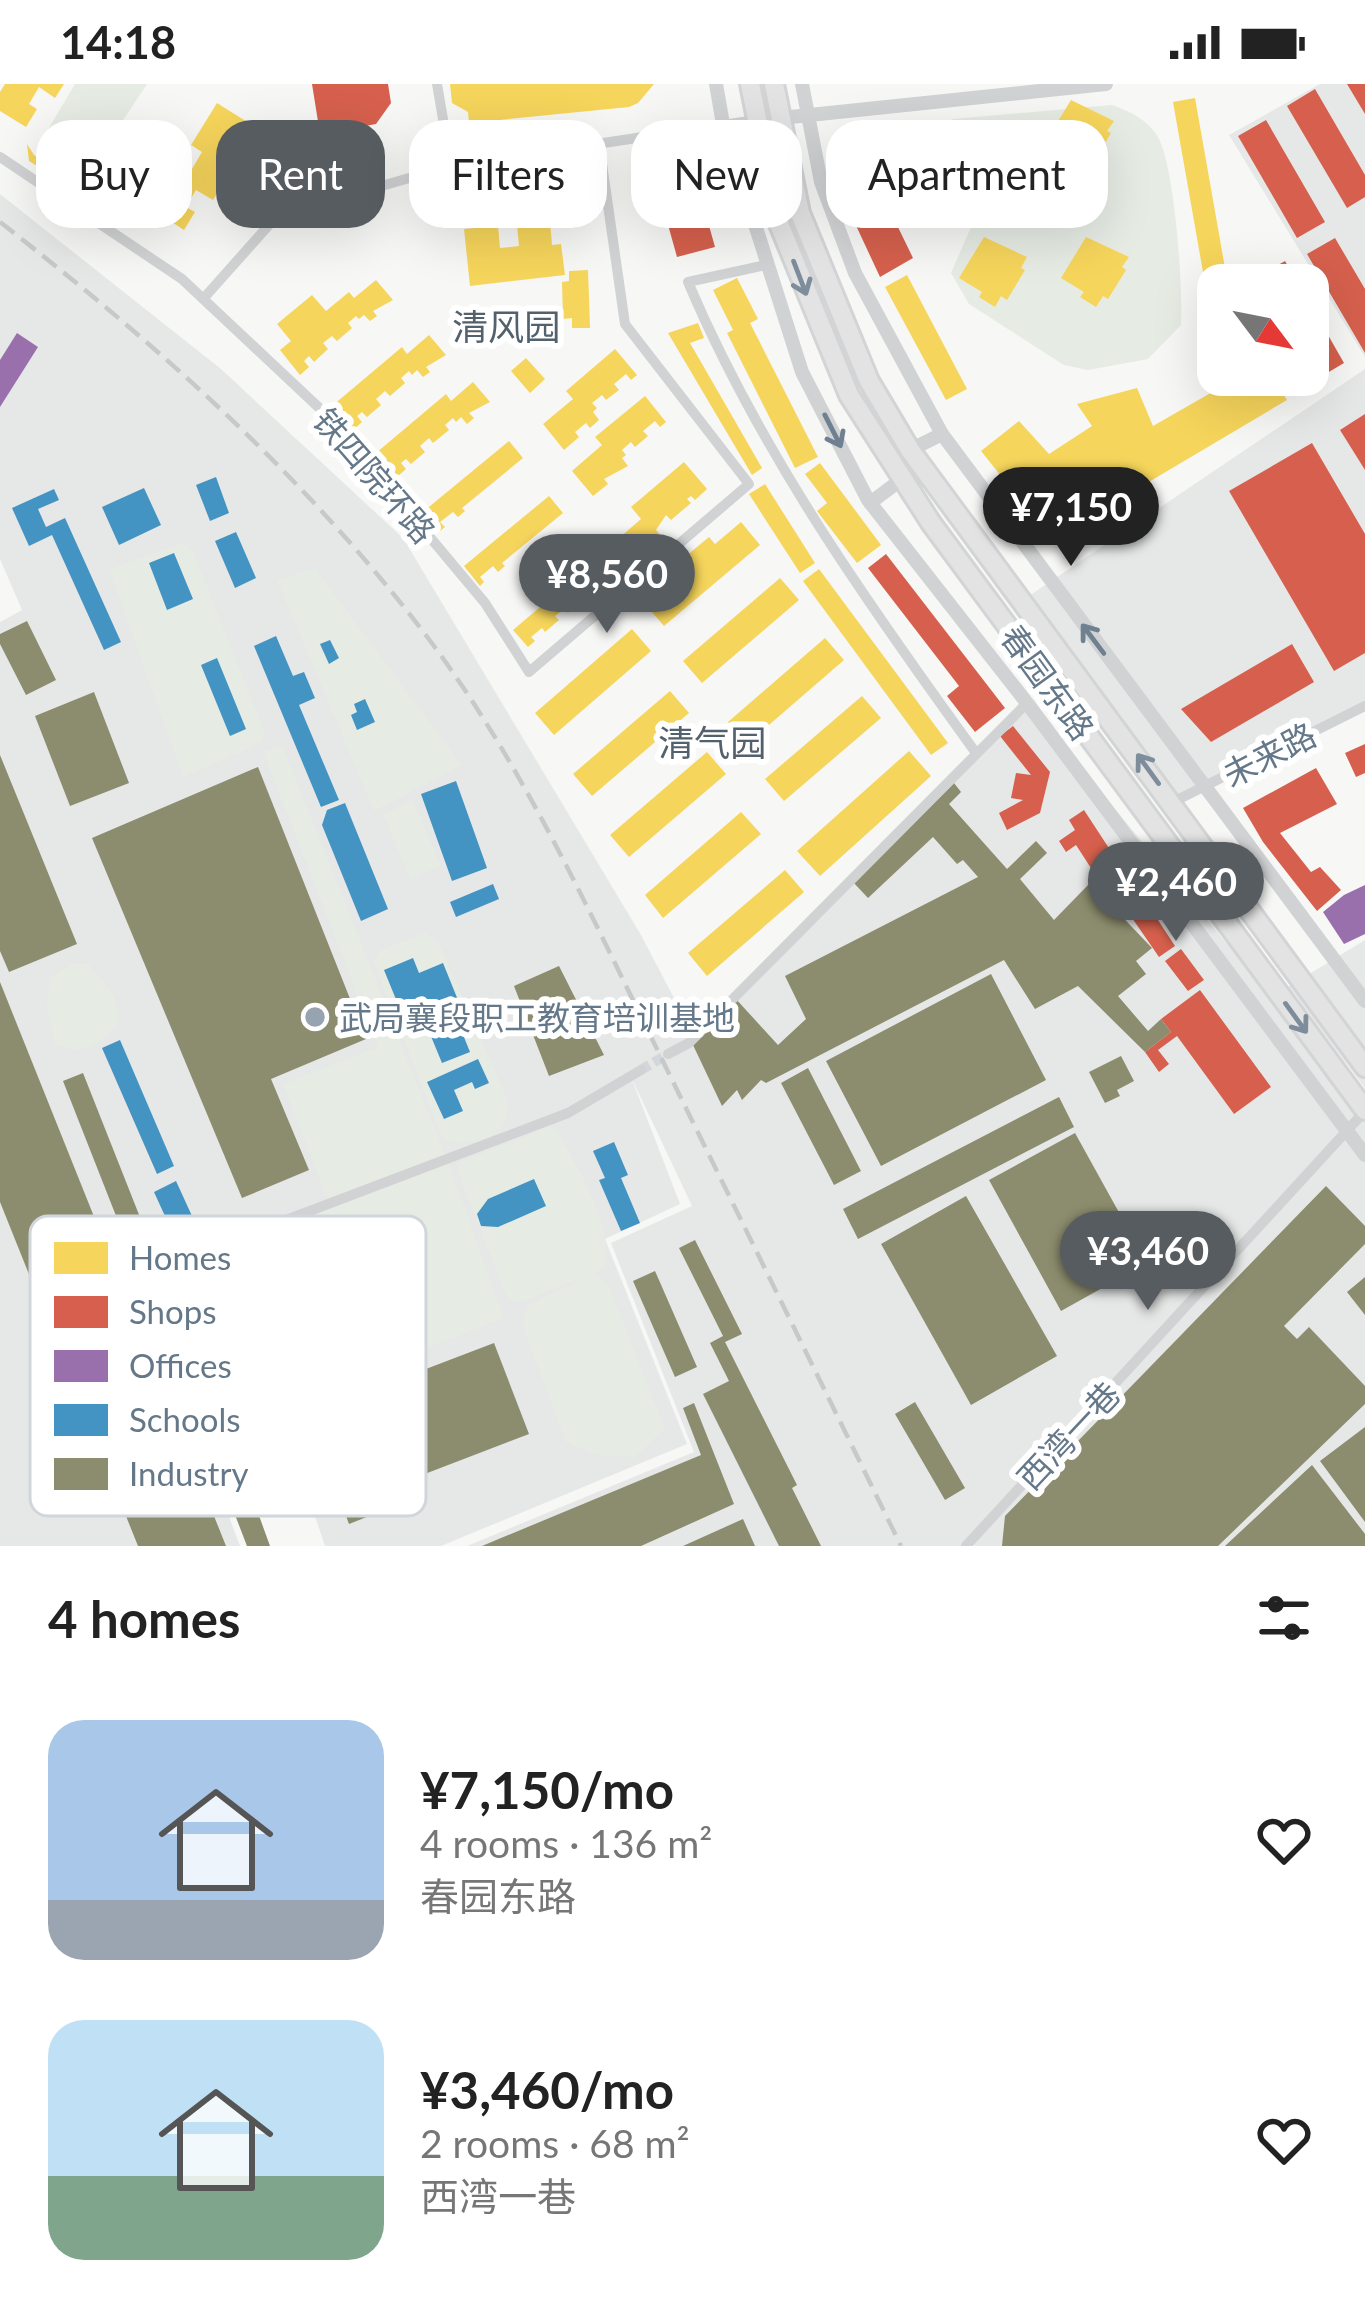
<!DOCTYPE html>
<meta charset="utf-8">
<style>
body{margin:0;font-family:Lato,"Noto Sans SC",sans-serif;background:#f2f2f2;color:#222;height:100vh;display:flex;flex-direction:column;font-size:45px;white-space:nowrap}
*{box-sizing:border-box;margin:0}
p{font-size:39px;color:#767676}
.icon{flex:none;width:66px;height:66px;fill:none;stroke:currentColor;stroke-width:2;stroke-linecap:round;stroke-linejoin:round}
.map{position:relative;height:1462px;overflow:hidden}
.sheet{display:flex;flex-direction:column;background:#fff;flex:1}
.sheet>*{flex:none}
.hud{position:absolute;left:36px;top:36px;width:1293px;height:108px;display:flex;gap:24px}
.needle{width:78px;rotate:122deg}
.buttons{position:absolute;left:1197px;top:180px;display:grid;gap:24px}
.buttons a{display:grid;place-items:center;width:132px;height:132px;border-radius:24px;background:#fff;box-shadow:0 12px 48px #0002;font-size:60px}
.price{position:absolute;translate:-50% -102px;padding:0 27px;border-radius:42px;background:#575c61;color:#fff;font-size:39px;line-height:78px;filter:drop-shadow(0 3px 6px #0008)}
.price::after{content:'';position:absolute;left:50%;top:72px;width:36px;height:27px;margin-left:-18px;background:inherit;clip-path:polygon(0 0,100% 0,50% 100%)}
.price.selected{background:#222;color:#fff}
ul{padding:0;list-style:none}
li{display:flex;align-items:center;gap:36px;height:300px;padding:0 48px}
li span{display:grid;place-items:center;flex:none;width:336px;height:240px;border-radius:36px;color:#555}
li>.icon{margin-inline-start:auto}
span .icon{width:144px;height:144px;fill:#fffc;stroke-width:1}
li b{font-size:51px}
h2{display:flex;justify-content:space-between;align-items:center;height:144px;padding:0 48px;font-size:51px}
.pill{padding:0 42px;border-radius:36px;background:#fff;box-shadow:0 12px 48px #0002;font-size:42px;line-height:108px}
.pill.selected{background:#575c61;color:#fff}
.status{display:flex;justify-content:space-between;align-items:center;height:84px;padding:0 60px;background:#fff;direction:ltr}
.status svg{height:33px;fill:currentColor}
.map>svg:first-child{display:block}
.built{fill:#e6e7e7}
.green{fill:#e6ebe4}
.homes{fill:#f6d55c}
.shops{fill:#d6604d}
.offices{fill:#9970ab}
.schools{fill:#4393c3}
.industry{fill:#8c8c6e}
.lines{fill:none;stroke-linecap:round;stroke-linejoin:round}
.minor-tunnel{stroke:#d2d7db;stroke-width:10;stroke-dasharray:10 5;stroke-linecap:butt}
.primary-casing{stroke:#d3d4d5;stroke-width:24}
.minor{stroke:#d1d2d3;stroke-width:10}
.tertiary{stroke:#d1d2d3;stroke-width:14}
.primary{stroke:#e3e3e4;stroke-width:18}
.rail{stroke:#c7c8c9;stroke-width:4.5;stroke-dasharray:18 9;stroke-linecap:butt}
.oneway{stroke:#7d8d9b}
.oneway2{stroke:#6f8190}
.poi-dot{fill:#97a4af;stroke:#fff;stroke-width:4.5}
.labels{text-anchor:middle;dominant-baseline:central;stroke-width:12;stroke-linejoin:round;paint-order:stroke}
.street-label{font-size:33px;fill:#647889;stroke:#fff}
.poi-label{font-size:33px;fill:#647889;stroke:#fff;text-anchor:start}
.neighbourhood-label{font-size:36px;fill:#53616d;stroke:#fff}
.key{fill:#fff;stroke:#d0d6dc;stroke-width:3}
.key-label{font-size:33px;fill:#647889}
</style>
<div class="status"><b>14:18</b><svg viewBox="0 0 49 12"><path d="M0 12V9h3v3zM5 12V6h3v6zM10 12V3h3v9zM15 12V0h3v12zM26 1h20v11H26zM47 4h2v5h-2z"/></svg></div>
<div class="map">
<svg width="1365" height="1462" viewBox="0 0 1365 1462">
<rect width="100%" height="100%" fill="#f7f7f6"/>
<path class="built" d="M 1320,0 L 1365,0 L 1365,273 L 1229,51 Z
M 0,110 L 221,285 L 403,454 L 641,851 L 695,954 L 1027,619 L 1365,1026 L 1365,1462 L 975,1462 L 971,1458 L 967,1462 L 467,1462 L 694,1368 L 611,1159 L 692,1122 L 631,993 L 680,1120 L 605,1155 L 687,1360 L 441,1462 L 325,1462 L 298,1382 L 222,1414 L 240,1462 L 0,1462 L 0,538 L 22,526 L 0,475 Z
M 1365,285 L 1365,622 L 1173,718 L 1023,516 Z
M 1365,856 L 1365,1004 L 1288,903 Z"/>
<path class="green" d="M 75,0 L 147,0 L 86,92 L 44,67 L 40,59 Z
M 1112,21 C 1130,27 1148,36 1158,53 C 1175,84 1183,203 1181,241 L 1148,275 L 1088,286 L 1064,281 L 969,220 L 951,189 L 971,143 L 927,100 L 918,76 L 952,35 Z
M 183,459 L 193,467 L 265,649 L 261,659 L 183,693 L 109,485 Z
M 315,484 L 462,681 L 374,727 L 277,496 Z
M 282,661 L 447,1075 L 504,1234 L 286,1318 L 221,1161 L 329,1120 L 283,1000 L 378,963 L 263,668 Z
M 413,717 L 441,782 L 410,795 L 383,730 Z
M 425,849 L 439,859 L 508,1017 C 508,1022 507,1033 505,1038 C 496,1057 458,1065 442,1054 L 374,879 L 379,867 Z
M 72,880 L 88,880 L 114,911 L 120,936 C 106,959 82,973 55,961 L 47,922 L 50,893 Z
M 550,1043 L 559,1048 C 576,1084 617,1145 604,1184 L 594,1190 L 609,1202 L 665,1345 L 635,1373 L 600,1372 L 566,1358 L 525,1249 L 523,1237 L 528,1221 L 588,1192 L 519,1219 L 507,1214 L 458,1088 L 460,1078 Z"/>
<path class="homes" d="M 5,0 L 64,0 L 55,14 L 39,3 L 29,20 L 37,25 L 26,43 L 0,27 L 0,8 Z
M 450,0 L 654,0 L 638,19 L 629,23 L 469,39 L 468,28 L 452,19 Z
M 1195,14 L 1228,201 L 1218,201 L 1218,220 L 1209,222 L 1173,18 Z
M 1071,16 L 1114,37 L 1107,47 L 1111,49 L 1093,79 L 1088,76 L 1080,88 L 1075,99 L 1079,101 L 1061,131 L 1056,127 L 1049,138 L 1033,129 L 1036,123 L 1013,109 L 1039,68 L 1060,81 L 1069,71 L 1046,57 Z
M 217,19 L 252,41 L 240,60 L 229,54 L 217,74 L 233,84 L 213,116 L 196,106 L 186,123 L 195,128 L 184,146 L 150,124 L 176,82 L 189,90 L 202,68 L 191,61 Z
M 949,45 L 991,66 L 985,76 L 989,78 L 971,108 L 965,104 L 959,115 L 943,106 L 947,100 L 923,86 Z
M 27,60 L 34,71 L 87,104 L 83,111 L 29,77 Z
M 550,137 L 552,161 L 561,160 L 565,191 L 470,202 L 464,145 L 498,142 L 500,164 L 519,162 L 517,141 Z
M 984,153 L 1027,173 L 1021,184 L 1025,186 L 1007,216 L 1001,212 L 995,223 L 979,213 L 982,208 L 959,194 Z
M 1086,153 L 1129,173 L 1122,183 L 1126,186 L 1108,215 L 1103,212 L 1096,223 L 1080,213 L 1084,208 L 1061,194 Z
M 588,186 L 590,244 L 572,244 L 572,234 L 563,235 L 562,198 L 569,197 L 569,187 Z
M 907,191 L 967,305 L 946,316 L 885,203 Z
M 737,194 L 758,235 L 750,239 L 818,373 L 795,384 L 727,249 L 733,246 L 713,206 Z
M 376,196 L 393,216 L 373,227 L 377,232 L 370,237 L 364,231 L 359,235 L 356,232 L 348,239 L 352,244 L 337,257 L 332,252 L 323,259 L 328,265 L 314,278 L 309,272 L 304,277 L 309,283 L 300,291 L 280,266 L 291,257 L 277,240 L 312,211 L 326,227 L 349,208 L 354,214 Z
M 698,239 L 704,254 L 690,259 L 762,384 L 752,391 L 668,249 Z
M 429,251 L 446,271 L 426,283 L 430,288 L 423,293 L 417,286 L 412,291 L 409,287 L 401,294 L 405,299 L 390,312 L 385,307 L 376,315 L 381,321 L 367,333 L 362,328 L 357,332 L 362,338 L 353,346 L 332,322 L 402,263 L 407,270 Z
M 615,265 L 637,291 L 631,296 L 626,290 L 614,300 L 619,306 L 606,316 L 602,311 L 592,319 L 597,324 L 593,328 L 599,336 L 590,344 L 586,339 L 575,348 L 579,353 L 564,366 L 543,340 L 573,315 L 566,307 Z
M 526,274 L 545,295 L 530,309 L 511,287 Z
M 1242,291 L 1272,291 L 1287,316 L 1093,431 L 1068,419 L 1026,423 L 981,367 L 1019,337 L 1049,370 L 1092,342 L 1077,320 L 1137,304 L 1153,342 Z
M 473,298 L 490,318 L 469,329 L 474,334 L 467,340 L 461,333 L 456,338 L 453,334 L 445,341 L 449,346 L 433,359 L 429,354 L 420,362 L 425,368 L 411,380 L 406,375 L 401,379 L 406,385 L 397,393 L 376,369 L 446,310 L 451,317 Z
M 645,312 L 666,338 L 660,343 L 655,337 L 643,347 L 648,352 L 635,363 L 631,358 L 622,366 L 626,371 L 622,374 L 628,382 L 604,395 L 608,400 L 593,412 L 572,387 L 602,361 L 595,353 Z
M 509,357 L 523,374 L 462,424 L 465,427 L 458,433 L 453,428 L 440,438 L 445,443 L 440,447 L 424,427 Z
M 684,378 L 707,405 L 695,416 L 691,412 L 687,415 L 691,419 L 671,436 L 666,431 L 656,446 L 661,452 L 652,460 L 647,455 L 638,463 L 642,467 L 625,482 L 622,478 L 611,493 L 606,488 L 595,497 L 600,502 L 593,508 L 590,504 L 568,529 L 564,525 L 555,532 L 559,536 L 545,548 L 542,544 L 531,553 L 535,557 L 528,563 L 513,546 L 585,485 L 588,488 L 598,479 L 595,475 L 641,435 L 631,423 Z
M 820,379 L 881,461 L 857,479 L 817,427 L 827,419 L 805,390 Z
M 765,400 L 815,479 L 800,489 L 749,410 Z
M 549,412 L 563,429 L 502,479 L 505,482 L 498,488 L 493,482 L 480,493 L 484,498 L 480,502 L 464,482 Z
M 741,438 L 760,461 L 664,542 L 638,512 L 709,453 L 715,460 Z
M 819,485 L 948,659 L 931,671 L 803,497 Z
M 780,494 L 799,516 L 702,599 L 683,577 Z
M 632,545 L 651,567 L 554,651 L 535,629 Z
M 825,554 L 844,576 L 747,660 L 728,638 Z
M 670,607 L 689,629 L 592,712 L 573,690 Z
M 862,612 L 881,634 L 784,717 L 765,695 Z
M 909,667 L 931,692 L 820,792 L 797,767 Z
M 707,668 L 726,690 L 629,773 L 610,751 Z
M 741,728 L 761,750 L 663,834 L 645,811 Z
M 785,786 L 804,808 L 707,892 L 688,869 Z"/>
<path class="shops" d="M 312,0 L 388,0 L 391,19 L 376,40 L 320,50 Z
M 1347,0 L 1365,0 L 1365,30 Z
M 1315,5 L 1365,91 L 1365,113 L 1347,124 L 1287,22 Z
M 1266,36 L 1325,138 L 1297,154 L 1238,52 Z
M 905,70 L 909,100 L 879,104 L 913,174 L 880,193 L 839,105 L 843,89 L 859,76 Z
M 703,120 L 715,163 L 677,173 L 665,130 Z
M 1335,154 L 1365,205 L 1365,269 L 1307,170 Z
M 1285,177 L 1299,201 L 1262,201 L 1257,193 Z
M 1308,216 L 1344,279 L 1317,295 L 1308,280 Z
M 1365,330 L 1365,386 L 1340,346 Z
M 1312,359 L 1365,450 L 1365,569 L 1334,587 L 1229,407 Z
M 886,470 L 1005,624 L 975,648 L 947,612 L 959,602 L 868,484 Z
M 1292,560 L 1314,598 L 1211,658 L 1181,625 Z
M 1013,642 L 1050,688 L 1040,729 L 1007,746 L 999,729 L 1023,716 L 1011,714 L 1016,689 L 1031,691 L 1000,652 Z
M 1365,660 L 1365,689 L 1356,693 L 1345,669 Z
M 1316,684 L 1337,720 L 1280,749 L 1311,788 L 1320,783 L 1341,806 L 1317,827 L 1263,758 L 1243,724 Z
M 1084,726 L 1135,804 L 1113,818 L 1076,761 L 1066,768 L 1059,757 L 1075,746 L 1069,736 Z
M 1139,807 L 1175,862 L 1159,873 L 1121,818 Z
M 1181,865 L 1204,896 L 1188,907 L 1165,877 Z
M 1200,906 L 1271,1003 L 1234,1030 L 1177,952 L 1158,966 L 1169,980 L 1159,988 L 1145,968 L 1171,948 L 1161,935 Z"/>
<path class="offices" d="M 17,249 L 38,263 L 0,323 L 0,276 Z
M 1365,801 L 1365,850 L 1344,860 L 1323,828 L 1344,811 Z"/>
<path class="schools" d="M 216,393 L 229,429 L 210,437 L 196,401 Z
M 144,404 L 161,441 L 119,461 L 102,423 Z
M 54,405 L 59,416 L 38,425 L 46,443 L 65,434 L 121,558 L 104,566 L 52,451 L 29,462 L 12,424 Z
M 236,448 L 256,494 L 235,504 L 215,457 Z
M 174,469 L 193,515 L 167,526 L 149,479 Z
M 276,552 L 293,592 L 304,588 L 315,614 L 299,621 L 339,716 L 321,723 L 254,562 Z
M 330,556 L 339,574 L 329,580 L 320,560 Z
M 217,574 L 246,645 L 230,652 L 201,581 Z
M 365,615 L 375,638 L 357,646 L 351,631 L 357,628 L 354,620 Z
M 456,697 L 487,784 L 452,797 L 421,710 Z
M 345,719 L 388,825 L 361,837 L 322,741 L 327,726 Z
M 493,800 L 499,815 L 456,833 L 450,818 Z
M 413,874 L 419,889 L 443,879 L 460,921 L 453,926 L 470,968 L 442,979 L 428,945 L 411,952 L 384,886 Z
M 120,956 L 174,1082 L 157,1090 L 102,964 Z
M 478,975 L 489,999 L 475,1005 L 472,998 L 454,1006 L 463,1027 L 444,1035 L 427,998 Z
M 614,1058 L 628,1091 L 621,1094 L 640,1139 L 621,1147 L 599,1096 L 605,1094 L 593,1067 Z
M 534,1095 L 546,1122 L 498,1143 L 481,1142 L 477,1130 L 488,1115 Z
M 176,1097 L 192,1132 L 185,1136 L 190,1147 L 175,1154 L 154,1108 Z"/>
<path class="industry" d="M 27,537 L 56,596 L 26,611 L 0,560 L 0,550 Z
M 94,608 L 129,699 L 70,722 L 35,632 Z
M 0,671 L 77,860 L 9,888 L 0,867 Z
M 258,683 L 366,955 L 271,995 L 309,1086 L 242,1114 L 92,754 Z
M 954,699 L 961,708 L 949,720 L 1007,785 L 1036,757 L 1047,769 L 1020,795 L 1054,836 L 1090,799 L 1152,864 L 1136,877 L 1146,890 L 1118,912 L 1148,947 L 1161,935 L 1171,948 L 1145,968 L 1078,902 L 1035,925 L 1004,876 L 766,999 L 761,996 L 742,1016 L 737,1006 L 722,1022 L 693,961 L 735,914 L 778,961 L 806,935 L 785,892 L 978,793 L 963,776 L 957,780 L 933,753 L 868,814 L 853,798 Z
M 559,882 L 604,971 L 549,992 L 514,902 Z
M 991,890 L 1046,996 L 881,1082 L 826,977 Z
M 0,898 L 226,1462 L 138,1462 L 0,1118 Z
M 1121,972 L 1134,997 L 1117,1006 L 1120,1012 L 1105,1019 L 1089,988 Z
M 808,984 L 861,1087 L 834,1101 L 781,999 Z
M 83,989 L 151,1161 L 131,1170 L 63,997 Z
M 1059,1013 L 1074,1043 L 858,1155 L 843,1125 Z
M 1075,1049 L 1147,1179 L 1061,1227 L 989,1096 Z
M 1326,1102 L 1365,1142 L 1365,1160 L 1284,1242 L 1297,1255 L 1309,1243 L 1365,1302 L 1365,1320 L 1218,1462 L 1002,1462 L 1005,1432 Z
M 966,1112 L 1057,1272 L 971,1321 L 881,1160 Z
M 695,1156 L 742,1250 L 725,1258 L 797,1401 L 792,1404 L 821,1462 L 779,1462 L 703,1310 L 729,1297 L 710,1259 L 723,1252 L 679,1164 Z
M 655,1187 L 697,1283 L 675,1293 L 633,1197 Z
M 1365,1193 L 1365,1231 L 1347,1208 Z
M 494,1259 L 529,1350 L 370,1411 L 377,1429 L 349,1440 L 313,1345 L 329,1322 Z
M 915,1318 L 965,1404 L 945,1416 L 895,1330 Z
M 694,1319 L 734,1420 L 641,1462 L 482,1462 L 701,1371 L 683,1324 Z
M 1365,1343 L 1365,1438 L 1320,1377 Z
M 1312,1381 L 1365,1450 L 1365,1462 L 1225,1462 Z
M 253,1415 L 270,1462 L 247,1462 L 232,1423 Z
M 743,1435 L 755,1462 L 683,1462 Z"/>
<g class="lines">
<path class="minor-tunnel" d="M 641,986 L 668,970"/>
<defs>
<path id="primary" d="M 750,0 L 777,135 L 849,311 L 931,439 L 1365,1026
M 774,0 L 800,129 L 869,297 L 910,366 L 1365,983"/>
</defs>
<use href="#primary" class="primary-casing"/>
<path class="minor" d="M 437,0 L 451,82
M 0,73 L 182,195 L 331,335 L 485,519 L 529,588 L 749,400 L 625,240 L 599,59
M 766,181 L 688,198 C 760,368 868,520 976,669
M 203,215 L 277,132 L 451,82 L 756,36
M 1173,718 L 1365,622
M 668,970 L 689,959 L 1027,619
M 125,1197 L 568,1029 L 641,986
M 966,1462 L 1365,1027"/>
<path class="tertiary" d="M 716,0 L 723,40 L 802,288 L 868,416 L 1027,619 L 1365,1071
M 802,0 L 821,98 L 855,189 L 942,350 L 1365,917
M 781,34 L 1106,0
M 910,366 L 942,350
M 870,419 L 902,395"/>
<use href="#primary" class="primary"/>
<path class="rail" d="M 0,138 C 159,262 306,393 428,554 C 520,676 586,821 653,957 C 736,1126 819,1294 901,1462"/>
</g>
<defs><path id="oneway-shaft" d="M-6 0H5M1.5-3L5.5 0L1.5 3" fill="none" stroke-width="1.6" stroke-linecap="round" stroke-linejoin="round" transform="scale(3)"/></defs>
<g class="oneway">
<use href="#oneway-shaft" transform="translate(800 194) rotate(69)"/>
<use href="#oneway-shaft" transform="translate(1148 685) rotate(-126)"/>
<use href="#oneway-shaft" transform="translate(1296 934) rotate(54)"/>
</g>
<g class="oneway2">
<use href="#oneway-shaft" transform="translate(833 347) rotate(63)"/>
<use href="#oneway-shaft" transform="translate(1093 555) rotate(-127)"/>
</g>
<circle class="poi-dot" cx="315" cy="933" r="12"/>
<g class="labels">
<g class="street-label">
<text transform="translate(375 391) rotate(49)">铁四院环路</text>
<text transform="translate(1048 598) rotate(54)">春园东路</text>
<text transform="translate(1269 670) rotate(-27)">未来路</text>
<text transform="translate(1068 1351) rotate(-47)">西湾一巷</text>
</g>
<g class="poi-label">
<text x="339" y="933">武局襄段职工教育培训基地</text>
</g>
<g class="neighbourhood-label">
<text x="506" y="242">清风园</text>
<text x="712" y="658">清气园</text>
</g>
</g>
<rect x="30" y="1132" width="396" height="300" rx="18" class="key"/>
<rect x="54" y="1158" width="54" height="32" fill="#f6d55c"/>
<rect x="54" y="1212" width="54" height="32" fill="#d6604d"/>
<rect x="54" y="1266" width="54" height="32" fill="#9970ab"/>
<rect x="54" y="1320" width="54" height="32" fill="#4393c3"/>
<rect x="54" y="1374" width="54" height="32" fill="#8c8c6e"/>
<g class="key-label">
<text x="129" y="1186">Homes</text>
<text x="129" y="1240">Shops</text>
<text x="129" y="1294">Offices</text>
<text x="129" y="1348">Schools</text>
<text x="129" y="1402">Industry</text>
</g>
</svg>
<div class="buttons">
<a><svg class="needle" viewBox="-14 -14 28 28"><path d="M0-13l5 13h-10z" fill="#e53935"/><path d="M0 13l5-13h-10z" fill="#767676"/></svg></a>
</div>
<b class="price selected" style="left:1071px;top:485px">¥7,150</b>
<b class="price" style="left:607px;top:552px">¥8,560</b>
<b class="price" style="left:1176px;top:860px">¥2,460</b>
<b class="price" style="left:1148px;top:1229px">¥3,460</b>
<div class="hud">
<a class="pill">Buy</a>
<a class="pill selected">Rent</a>
<a class="pill">Filters</a>
<a class="pill">New</a>
<a class="pill">Apartment</a>
</div>
</div>
<section class="sheet">
<h2>4 homes<svg class="icon" aria-label="filters" viewBox="0 0 24 24"><path d="M4 7h16M4 17h16"/><circle cx="9" cy="7" r="2"/><circle cx="15" cy="17" r="2"/></svg></h2>
<ul>
<li><span style="background:linear-gradient(#a9c7e8 75%,#9aa5b1 0)"><svg class="icon" aria-label="home" viewBox="0 0 24 24"><path d="M3 11l9-7 9 7M6 9v11h12V9"/></svg></span><div><b>¥7,150/mo</b><p>4 rooms · 136 m²</p><p>春园东路</p></div><svg class="icon" aria-label="heart" viewBox="0 0 24 24"><path d="M12 20l-8-8c-3-5 5-10 8-4 3-6 11-1 8 4z"/></svg></li>
<li><span style="background:linear-gradient(#bfe0f5 65%,#7fa58c 0)"><svg class="icon" aria-label="home" viewBox="0 0 24 24"><path d="M3 11l9-7 9 7M6 9v11h12V9"/></svg></span><div><b>¥3,460/mo</b><p>2 rooms · 68 m²</p><p>西湾一巷</p></div><svg class="icon" aria-label="heart" viewBox="0 0 24 24"><path d="M12 20l-8-8c-3-5 5-10 8-4 3-6 11-1 8 4z"/></svg></li>
</ul>
</section>
